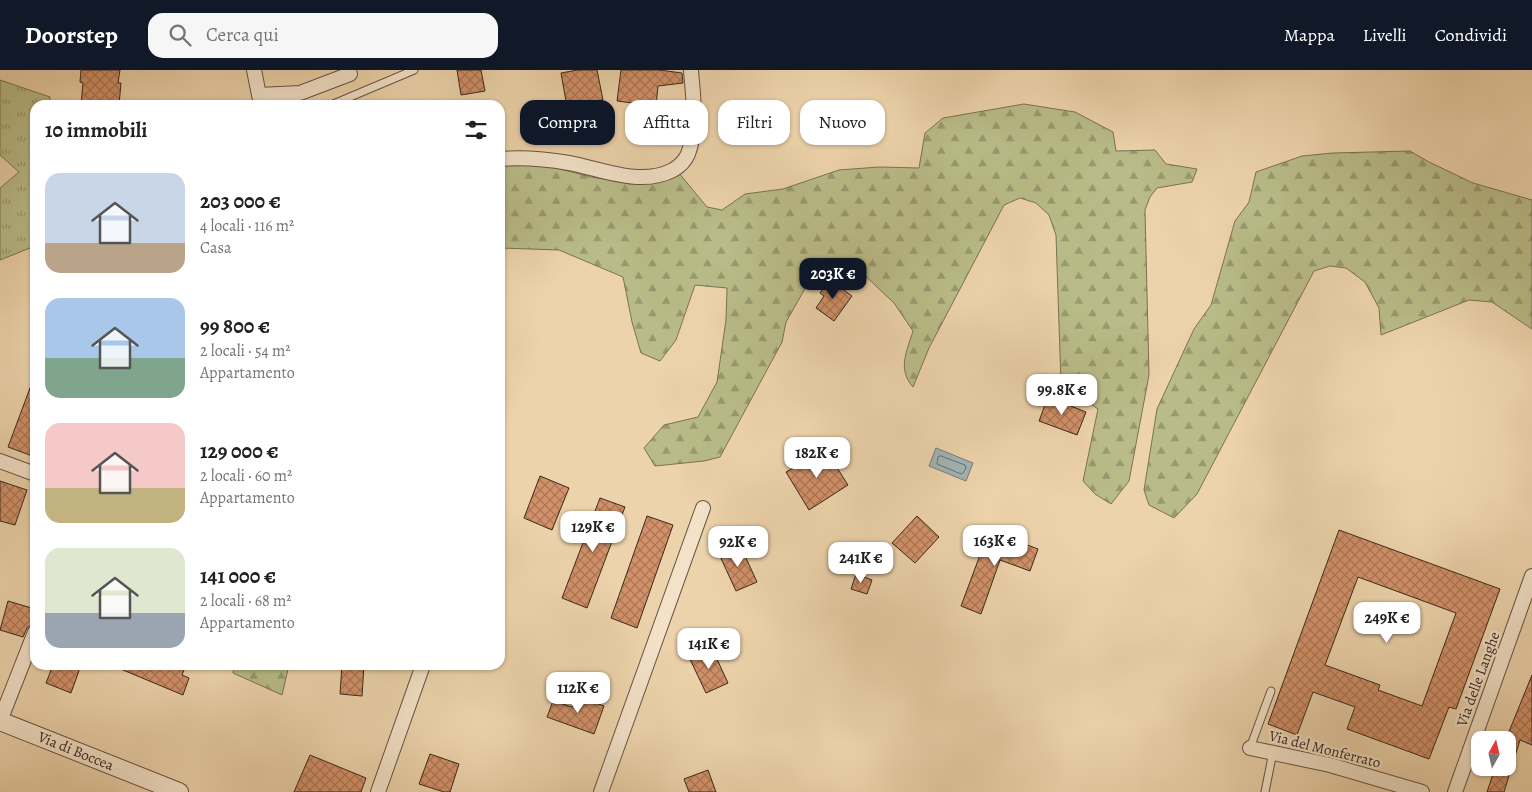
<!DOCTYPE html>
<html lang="it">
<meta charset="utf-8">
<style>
body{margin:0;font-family:Alegreya,serif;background:#f6f6f6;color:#202124;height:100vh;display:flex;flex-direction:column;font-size:19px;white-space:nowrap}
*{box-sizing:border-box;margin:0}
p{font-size:16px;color:#757577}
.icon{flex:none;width:28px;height:28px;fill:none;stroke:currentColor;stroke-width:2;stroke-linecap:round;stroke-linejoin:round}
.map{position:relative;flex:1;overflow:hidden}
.details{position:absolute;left:30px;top:30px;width:475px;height:570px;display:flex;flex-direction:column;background:#fff;border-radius:15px;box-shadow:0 1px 4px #0004}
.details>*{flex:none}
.banner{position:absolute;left:520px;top:30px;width:475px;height:45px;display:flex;gap:10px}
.needle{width:32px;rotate:8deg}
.fabs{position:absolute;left:1471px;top:661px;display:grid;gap:10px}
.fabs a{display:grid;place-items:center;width:45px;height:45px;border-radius:10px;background:#fff;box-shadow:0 1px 4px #0004;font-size:25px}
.price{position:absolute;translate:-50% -42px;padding:0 11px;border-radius:10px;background:#fff;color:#222;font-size:16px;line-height:32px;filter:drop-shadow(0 1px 2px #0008)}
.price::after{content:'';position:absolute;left:50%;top:30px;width:15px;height:11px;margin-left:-8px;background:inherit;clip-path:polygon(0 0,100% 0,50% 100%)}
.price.current{background:#111827;color:#fff}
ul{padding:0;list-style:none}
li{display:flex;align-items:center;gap:15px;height:125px;padding:0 15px}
li span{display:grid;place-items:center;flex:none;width:140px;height:100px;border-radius:15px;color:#555}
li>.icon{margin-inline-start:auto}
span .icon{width:60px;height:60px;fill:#fffc;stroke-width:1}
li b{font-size:21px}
h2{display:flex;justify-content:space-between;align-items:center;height:60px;padding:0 15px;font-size:21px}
.chip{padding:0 18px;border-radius:15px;background:#fff;box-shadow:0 1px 4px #0004;font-size:18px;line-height:45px}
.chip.current{background:#111827;color:#fff}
header{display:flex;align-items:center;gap:30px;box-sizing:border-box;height:70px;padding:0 25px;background:#111827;color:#fff}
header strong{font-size:24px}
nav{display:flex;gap:28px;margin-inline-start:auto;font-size:18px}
.search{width:350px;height:45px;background:#f6f6f6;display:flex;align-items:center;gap:12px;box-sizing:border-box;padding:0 18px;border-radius:15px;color:#757577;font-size:19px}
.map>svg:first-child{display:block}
.grass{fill:url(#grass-tufts);stroke:#7a7254}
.forest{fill:url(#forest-firs);stroke:#7a7254}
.water{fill:#a0b4b6;stroke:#777c7a}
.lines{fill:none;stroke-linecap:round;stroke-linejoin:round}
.shore{stroke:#6d6e6a;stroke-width:1}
.building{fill:url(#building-cross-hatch);stroke:#3a281f;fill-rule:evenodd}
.service-casing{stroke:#675342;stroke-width:9}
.minor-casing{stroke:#675342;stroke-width:16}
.tertiary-casing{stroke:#675342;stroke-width:20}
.service{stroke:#f3e2c8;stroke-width:7}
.minor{stroke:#f3e2c8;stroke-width:14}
.tertiary{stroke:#f3e2c8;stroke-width:18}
.labels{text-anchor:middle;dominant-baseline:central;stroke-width:4.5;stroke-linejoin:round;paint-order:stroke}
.street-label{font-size:15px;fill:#3a281f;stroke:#f3e2c8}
</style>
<header>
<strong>Doorstep</strong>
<div class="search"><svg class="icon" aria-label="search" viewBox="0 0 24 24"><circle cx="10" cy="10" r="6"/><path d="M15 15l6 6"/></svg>Cerca qui</div>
<nav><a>Mappa</a><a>Livelli</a><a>Condividi</a></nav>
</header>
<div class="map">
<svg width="1532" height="722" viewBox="0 0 1532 722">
<defs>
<pattern id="grass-tufts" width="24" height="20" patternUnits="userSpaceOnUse" patternTransform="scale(1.25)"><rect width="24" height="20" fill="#b9bc88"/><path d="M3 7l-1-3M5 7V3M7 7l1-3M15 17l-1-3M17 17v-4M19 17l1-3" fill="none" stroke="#97996f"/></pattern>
<pattern id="forest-firs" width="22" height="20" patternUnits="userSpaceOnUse" patternTransform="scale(1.25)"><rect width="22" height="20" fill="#b9bc88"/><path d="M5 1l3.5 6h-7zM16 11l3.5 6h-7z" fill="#97996f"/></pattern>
<pattern id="building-cross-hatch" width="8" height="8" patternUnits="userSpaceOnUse" patternTransform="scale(1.25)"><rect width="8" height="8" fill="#d29168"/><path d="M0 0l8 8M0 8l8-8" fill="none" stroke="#ab7655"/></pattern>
</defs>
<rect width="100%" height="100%" fill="#edd3ab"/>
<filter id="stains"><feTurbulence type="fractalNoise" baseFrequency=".004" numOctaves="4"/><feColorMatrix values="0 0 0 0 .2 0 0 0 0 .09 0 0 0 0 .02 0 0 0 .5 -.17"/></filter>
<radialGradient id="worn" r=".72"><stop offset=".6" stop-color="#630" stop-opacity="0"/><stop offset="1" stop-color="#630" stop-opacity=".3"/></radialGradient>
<path class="grass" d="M 0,10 L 50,27 L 49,35 L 35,35 L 35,176 L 0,190 L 0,118 L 19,102 L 0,85 Z"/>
<path class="forest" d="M 1024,34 L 1075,42 L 1113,62 L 1116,81 L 1155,80 L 1166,94 L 1197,99 L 1192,112 L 1157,118 L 1150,127 L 1145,140 L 1149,305 L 1129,411 L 1111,434 L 1095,424 L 1083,411 L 1098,339 L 1061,314 L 1056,165 L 1049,145 L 1036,133 L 1020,128 L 1004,135 L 929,278 L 913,317 C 897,299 907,281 913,261 L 894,233 L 859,200 L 819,194 L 786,252 L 782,272 L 720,387 L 704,391 L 655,396 L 644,378 L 664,355 L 698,347 L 717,312 L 726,250 L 727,218 L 695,215 L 676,270 L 660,291 L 641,283 L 632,252 L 623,207 L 559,180 L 500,178 L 500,95 L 541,94 L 591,107 L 633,113 L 678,102 L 707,137 L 722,140 L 745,124 L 783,119 L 839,100 L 879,97 L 919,98 L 925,63 L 943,48 Z
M 1410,81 L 1429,92 L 1473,113 L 1532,130 L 1532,259 L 1492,232 L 1469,230 L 1381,265 L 1379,238 L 1365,212 L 1346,198 L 1330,196 L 1314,201 L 1197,424 L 1174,448 L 1149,435 L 1144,420 L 1157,339 L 1194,259 L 1211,235 L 1235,151 L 1249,132 L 1256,102 L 1302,86 L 1333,83 Z
M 234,595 L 289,595 L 282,625 L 233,603 Z"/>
<path class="water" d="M 936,378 L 973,393 L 966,411 L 929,396 Z"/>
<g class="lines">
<path class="shore" d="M 941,386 L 965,395 L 966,398 L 963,403 L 961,404 L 937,394 L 938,387 Z"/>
</g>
<path class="building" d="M 81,0 L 120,0 L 118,13 L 121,13 L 119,35 L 81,35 L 83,13 L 80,12 Z
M 457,0 L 481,0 L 485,21 L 461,25 Z
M 578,0 L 597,0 L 603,30 L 567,37 L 561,3 Z
M 621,0 L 659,0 L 682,3 L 683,13 L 658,16 L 656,36 L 617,31 Z
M 830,210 L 852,226 L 834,251 L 816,238 L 824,226 L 820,223 Z
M 33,310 L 35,310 L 35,387 L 8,377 Z
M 1048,327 L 1086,342 L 1077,365 L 1039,351 Z
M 825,379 L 848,415 L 809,440 L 786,402 Z
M 540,406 L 569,418 L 552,460 L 524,448 Z
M 0,411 L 27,420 L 15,455 L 0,451 Z
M 600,428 L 625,437 L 587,538 L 562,528 Z
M 647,446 L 673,455 L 637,558 L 611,548 Z
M 917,446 L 939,467 L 915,493 L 892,473 Z
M 1339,460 L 1500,519 L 1456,639 L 1449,637 L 1429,689 L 1347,659 L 1355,637 L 1313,622 L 1297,665 L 1268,654 ZM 1358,507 L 1456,543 L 1422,636 L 1378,620 L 1380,615 L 1325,595 Z
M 989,461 L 1038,479 L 1030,501 L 1000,490 L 981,544 L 961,536 Z
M 740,475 L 757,512 L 736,521 L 719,484 Z
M 856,504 L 872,510 L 867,524 L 851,519 Z
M 8,531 L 35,539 L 31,555 L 27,558 L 23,567 L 0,560 Z
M 711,576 L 728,613 L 706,623 L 689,587 Z
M 53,595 L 81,595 L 71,623 L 46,613 Z
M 111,595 L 186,595 L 182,605 L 189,608 L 183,625 Z
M 342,595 L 364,595 L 362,626 L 340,624 Z
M 1532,605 L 1532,675 L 1520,670 L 1504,722 L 1487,722 L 1495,698 L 1508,698 L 1508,664 Z
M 576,626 L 604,636 L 594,664 L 547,647 L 553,631 L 572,637 Z
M 430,684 L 459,694 L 450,722 L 444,722 L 419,714 Z
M 310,685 L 366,708 L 361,722 L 294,722 Z
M 708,700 L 716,722 L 689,722 L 684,709 Z"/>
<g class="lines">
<defs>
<path id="service" d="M 331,35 L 414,0
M 1250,678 L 1271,621
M 1265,722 L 1273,682"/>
<path id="minor" d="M 254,0 L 261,35
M 259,25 L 300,23 L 350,4
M 500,89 C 523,87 546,89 569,93 C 602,99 640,117 673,100 C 680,96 685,91 688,84 C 698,58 693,27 691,0
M 0,391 L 35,404
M 0,651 L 35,562
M 1250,678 L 1330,695 L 1422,722
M 378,722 L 423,595
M 601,722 L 703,438
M 1455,722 L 1532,506"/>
<path id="tertiary" d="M 0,651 L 179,722"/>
</defs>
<use href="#service" class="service-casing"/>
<use href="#minor" class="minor-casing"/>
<use href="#tertiary" class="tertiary-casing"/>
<use href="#service" class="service"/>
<use href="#minor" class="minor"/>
<use href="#tertiary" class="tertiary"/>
</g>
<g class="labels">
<g class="street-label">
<text transform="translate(1478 609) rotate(-70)">Via delle Langhe</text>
<text transform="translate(1325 679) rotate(14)">Via del Monferrato</text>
<text transform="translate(76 681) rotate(22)">Via di Boccea</text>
</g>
</g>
<rect width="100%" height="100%" filter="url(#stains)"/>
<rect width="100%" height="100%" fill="url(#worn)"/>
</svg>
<div class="fabs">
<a><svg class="needle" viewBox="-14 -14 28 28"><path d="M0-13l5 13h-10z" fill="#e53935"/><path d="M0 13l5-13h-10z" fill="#757577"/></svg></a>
</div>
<b class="price current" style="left:833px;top:230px">203K €</b>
<b class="price" style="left:1062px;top:346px">99.8K €</b>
<b class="price" style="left:817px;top:409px">182K €</b>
<b class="price" style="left:593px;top:483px">129K €</b>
<b class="price" style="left:995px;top:497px">163K €</b>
<b class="price" style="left:738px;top:498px">92K €</b>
<b class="price" style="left:861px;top:514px">241K €</b>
<b class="price" style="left:1387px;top:574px">249K €</b>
<b class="price" style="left:709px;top:600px">141K €</b>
<b class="price" style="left:578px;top:644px">112K €</b>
<div class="banner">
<a class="chip current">Compra</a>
<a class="chip">Affitta</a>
<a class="chip">Filtri</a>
<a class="chip">Nuovo</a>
</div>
<section class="details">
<h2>10 immobili<svg class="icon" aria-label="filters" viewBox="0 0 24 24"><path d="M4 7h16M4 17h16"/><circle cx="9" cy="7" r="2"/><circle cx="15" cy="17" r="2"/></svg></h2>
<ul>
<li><span style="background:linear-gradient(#c9d6e8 70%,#b9a48a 0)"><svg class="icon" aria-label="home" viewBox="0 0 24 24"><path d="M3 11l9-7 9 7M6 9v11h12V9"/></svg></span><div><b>203 000 €</b><p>4 locali · 116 m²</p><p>Casa</p></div></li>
<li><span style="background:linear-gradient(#a9c7e8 60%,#7fa58c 0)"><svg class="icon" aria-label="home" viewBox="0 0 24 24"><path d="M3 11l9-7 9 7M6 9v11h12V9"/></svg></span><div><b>99 800 €</b><p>2 locali · 54 m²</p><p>Appartamento</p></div></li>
<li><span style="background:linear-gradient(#f6c9c9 65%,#c2b280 0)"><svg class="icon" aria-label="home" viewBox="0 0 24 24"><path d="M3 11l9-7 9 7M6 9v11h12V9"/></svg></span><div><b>129 000 €</b><p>2 locali · 60 m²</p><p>Appartamento</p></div></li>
<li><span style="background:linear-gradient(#dfe7d0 65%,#9aa5b1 0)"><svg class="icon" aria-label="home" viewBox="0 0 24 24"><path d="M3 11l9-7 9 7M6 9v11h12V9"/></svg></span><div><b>141 000 €</b><p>2 locali · 68 m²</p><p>Appartamento</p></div></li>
</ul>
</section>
</div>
